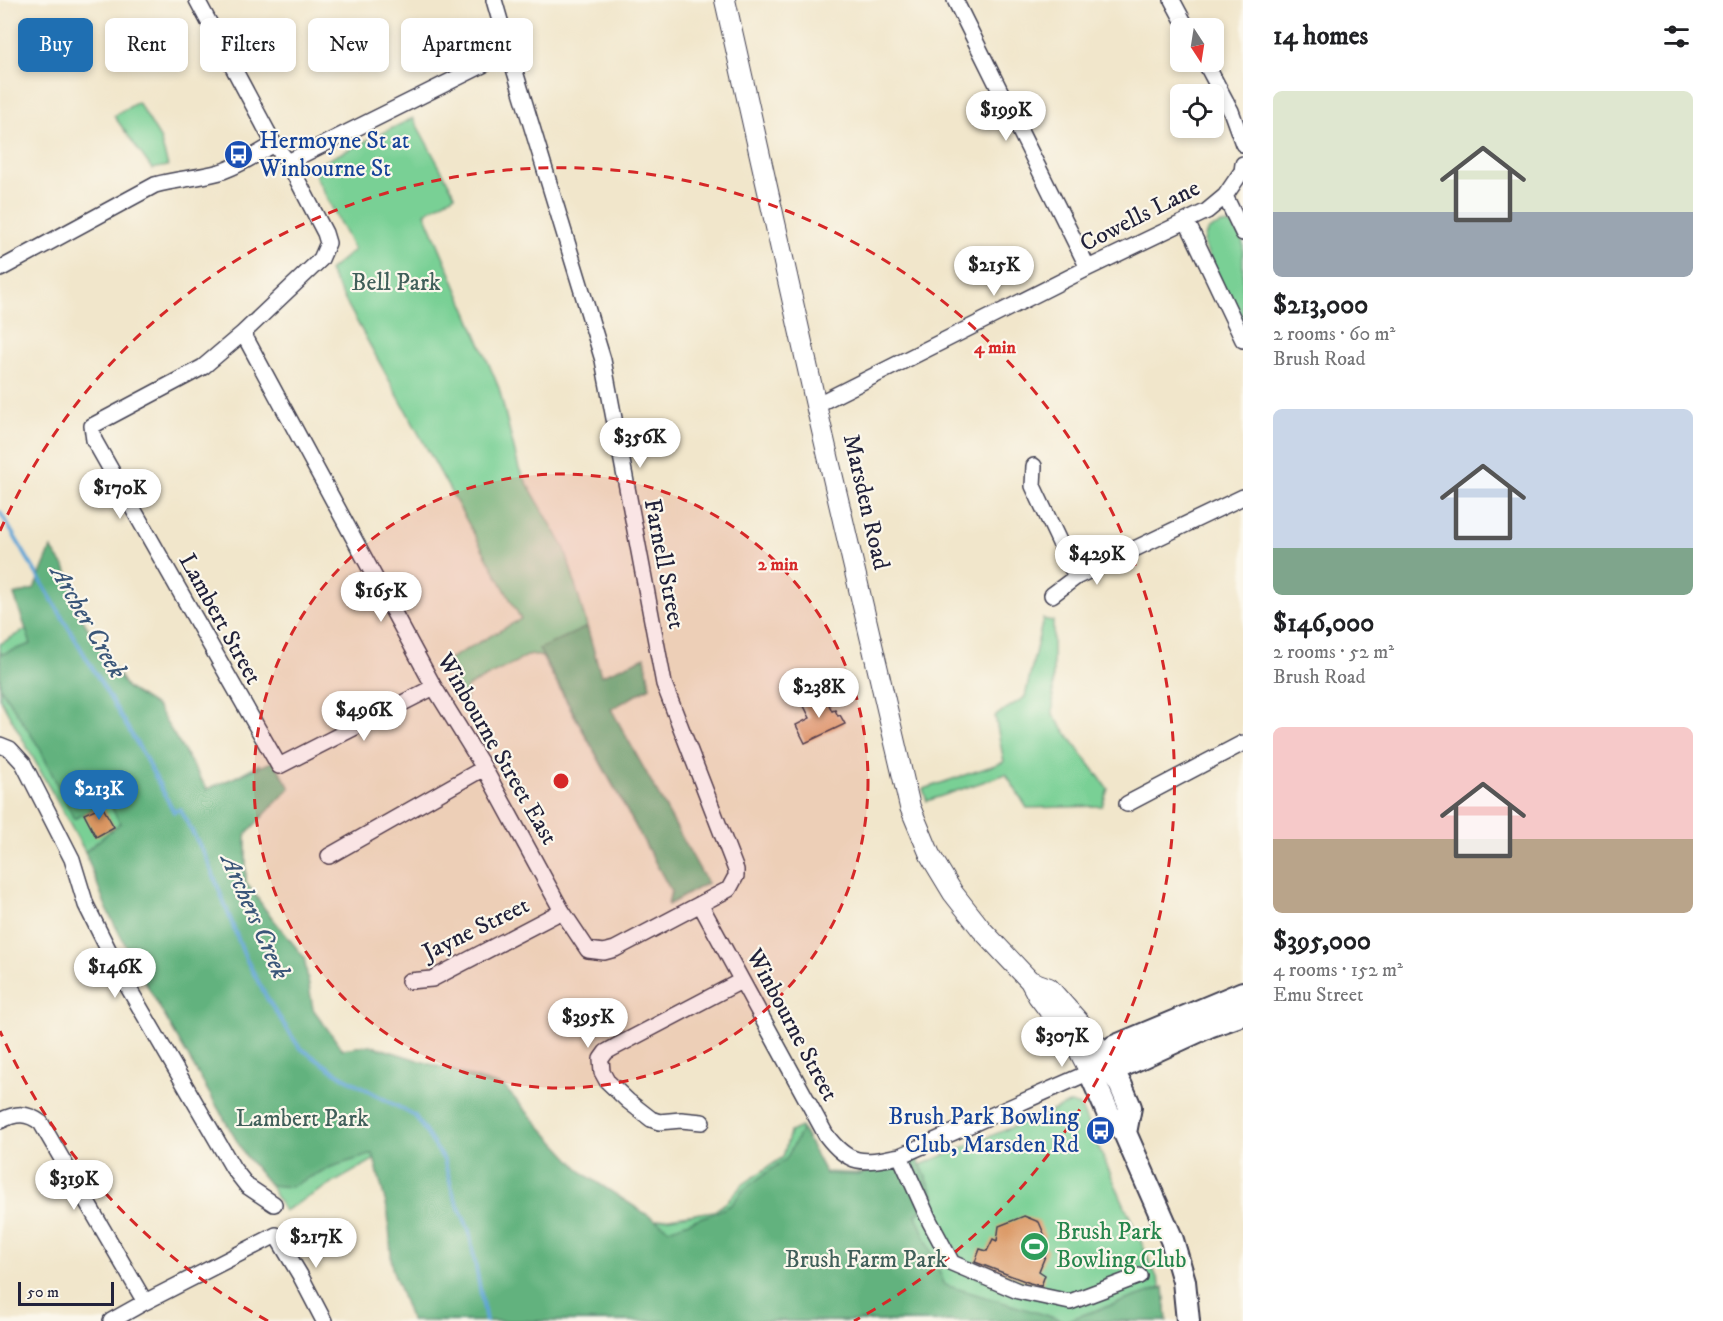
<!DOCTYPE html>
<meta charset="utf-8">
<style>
body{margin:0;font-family:"IM FELL DW Pica",serif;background:#f6f6f6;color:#202124;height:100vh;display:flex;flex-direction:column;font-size:22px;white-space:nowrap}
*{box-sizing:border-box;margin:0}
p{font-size:20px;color:#757577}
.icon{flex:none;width:33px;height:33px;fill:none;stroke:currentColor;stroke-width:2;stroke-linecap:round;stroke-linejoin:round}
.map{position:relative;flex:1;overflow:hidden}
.side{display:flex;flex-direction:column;background:#fff;width:480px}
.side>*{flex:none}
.hud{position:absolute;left:18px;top:18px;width:570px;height:54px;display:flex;gap:12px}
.needle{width:39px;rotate:168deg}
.buttons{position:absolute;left:1170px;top:18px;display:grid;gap:12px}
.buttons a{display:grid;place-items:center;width:54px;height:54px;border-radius:9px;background:#fff;box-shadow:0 3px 9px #0003;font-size:30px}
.scale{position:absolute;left:18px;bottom:15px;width:96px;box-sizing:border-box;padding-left:6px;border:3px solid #22223b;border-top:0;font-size:16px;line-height:21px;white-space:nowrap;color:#22223b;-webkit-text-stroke:4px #fbf7ec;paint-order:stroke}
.price{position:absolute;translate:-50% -51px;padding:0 14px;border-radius:21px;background:#fff;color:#222;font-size:20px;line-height:39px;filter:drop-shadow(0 2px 3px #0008)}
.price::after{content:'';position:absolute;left:50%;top:36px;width:18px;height:14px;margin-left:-9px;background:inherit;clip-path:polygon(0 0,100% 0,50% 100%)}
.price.selected{background:#1f6fb2;color:#fff}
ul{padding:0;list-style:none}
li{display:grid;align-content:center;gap:12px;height:318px;padding:0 30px}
li span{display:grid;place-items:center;height:186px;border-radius:9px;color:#555}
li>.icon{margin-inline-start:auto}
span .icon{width:108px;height:108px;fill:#fffc;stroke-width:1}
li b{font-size:26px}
h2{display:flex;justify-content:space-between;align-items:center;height:72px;padding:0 30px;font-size:26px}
.tag{padding:0 21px;border-radius:9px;background:#fff;box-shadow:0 3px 9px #0003;font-size:21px;line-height:54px}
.tag.selected{background:#1f6fb2;color:#fff}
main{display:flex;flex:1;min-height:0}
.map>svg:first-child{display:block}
.green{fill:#79d095;stroke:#4e7968;stroke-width:1.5}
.forest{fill:#62b27e;stroke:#426a5c;stroke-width:1.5}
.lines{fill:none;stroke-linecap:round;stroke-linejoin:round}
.stream{stroke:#5fa4d5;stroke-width:4}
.building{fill:#da9662}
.minor-casing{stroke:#413f51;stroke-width:18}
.major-casing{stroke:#413f51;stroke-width:22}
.highway-casing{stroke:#413f51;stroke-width:26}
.minor{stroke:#fff;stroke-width:15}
.major{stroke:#fff;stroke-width:20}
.highway{stroke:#fff;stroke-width:22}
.ring{fill:none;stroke:#d62828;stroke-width:3;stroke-dasharray:10 8}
.labels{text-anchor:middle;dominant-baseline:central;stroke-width:4.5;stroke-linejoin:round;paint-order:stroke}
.transit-label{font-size:24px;fill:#164399;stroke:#fbf7ec;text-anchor:start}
.street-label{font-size:24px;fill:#22223b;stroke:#fbf7ec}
.park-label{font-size:24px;fill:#405f5a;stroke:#fbf7ec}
.leisure-label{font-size:24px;fill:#27864d;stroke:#fbf7ec;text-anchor:start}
.water-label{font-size:26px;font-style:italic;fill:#3a5679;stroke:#fbf7ec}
.centre{fill:#d62828;stroke:#fbf7ec;stroke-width:3}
.ring-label{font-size:18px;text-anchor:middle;font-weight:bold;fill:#d62828;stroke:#fbf7ec;stroke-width:4.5;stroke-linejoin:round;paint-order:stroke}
</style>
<main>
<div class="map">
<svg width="1243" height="1321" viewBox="0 0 1243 1321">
<rect width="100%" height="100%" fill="#fbf7ec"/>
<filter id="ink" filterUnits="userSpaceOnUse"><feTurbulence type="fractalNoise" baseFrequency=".0167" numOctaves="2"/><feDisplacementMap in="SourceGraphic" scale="12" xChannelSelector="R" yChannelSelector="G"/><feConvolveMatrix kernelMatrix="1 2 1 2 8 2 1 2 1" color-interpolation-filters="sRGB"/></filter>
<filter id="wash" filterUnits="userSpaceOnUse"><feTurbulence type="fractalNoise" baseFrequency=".008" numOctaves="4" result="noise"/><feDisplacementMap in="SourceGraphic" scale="24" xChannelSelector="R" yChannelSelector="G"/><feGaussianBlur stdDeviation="1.35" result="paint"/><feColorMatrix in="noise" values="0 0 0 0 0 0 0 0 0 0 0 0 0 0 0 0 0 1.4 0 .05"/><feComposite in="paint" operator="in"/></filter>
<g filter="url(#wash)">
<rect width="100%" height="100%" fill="#f1e6cb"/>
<path class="green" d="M 138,102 L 160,138 L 168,166 L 152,169 L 114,116 Z
M 413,118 L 455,195 L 425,213 L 499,388 L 519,469 L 565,549 L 601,676 L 645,657 L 650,687 L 611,709 L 707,883 L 668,905 L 671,891 L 542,657 L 531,654 L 467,687 L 465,702 L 444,662 L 521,619 L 329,271 L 354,250 L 316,177 L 319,164 Z
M 1222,224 L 1231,225 L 1238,233 L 1243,243 L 1243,331 L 1204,245 C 1204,231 1209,228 1222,224 Z
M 62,609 L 174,811 L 259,764 L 276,793 L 197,838 L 319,1059 L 593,1230 L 714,1211 L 728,1201 L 742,1185 L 783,1157 L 790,1132 L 801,1127 L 825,1172 L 896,1175 L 1071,1103 L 1080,1106 L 1160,1284 L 1166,1307 L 1166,1321 L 439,1321 L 375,1159 L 284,1211 L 0,698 L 0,644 Z
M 1043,619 L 1053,621 L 1053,715 L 1108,789 L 1102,806 L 1027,808 L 1006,774 L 927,801 L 923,789 L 1004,762 L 995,716 L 1025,697 Z"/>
<path class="forest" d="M 51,548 L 66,569 L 84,622 L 127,688 L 157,707 L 207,789 L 274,761 L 290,788 L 246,834 L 246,882 L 265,909 L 304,957 L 313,1009 L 342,1049 L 370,1045 L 504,1087 L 584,1174 L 669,1229 L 714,1213 L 731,1205 L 745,1188 L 786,1159 L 802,1129 L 826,1174 L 857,1175 L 917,1157 L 935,1197 L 916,1215 L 945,1285 L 1065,1321 L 411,1321 L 392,1268 L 388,1212 L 373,1154 L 331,1167 L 290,1187 L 270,1185 L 245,1155 L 142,977 L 108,912 L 85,852 L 120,823 L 108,801 L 74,819 L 39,747 L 0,687 L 0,652 L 2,654 L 31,644 L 14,595 L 34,589 Z
M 587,627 L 601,676 L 645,657 L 650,687 L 611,709 L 707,883 L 668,905 L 671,891 L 539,649 Z
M 1164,1287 L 1167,1321 L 1065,1321 Z"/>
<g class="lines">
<path class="stream" d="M 0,512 L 142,752 L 174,812 L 180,809 L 208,861 L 245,957 L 268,1000 L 299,1047 L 338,1074 L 415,1116 L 444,1160 L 454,1196 L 469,1230 L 486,1321"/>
</g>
<g id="blocks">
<path class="building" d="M 824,694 L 832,711 L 835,710 L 838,716 L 840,715 L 845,724 L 805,743 L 796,725 L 810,718 L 803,704 Z
M 102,806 L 114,827 L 96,837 L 84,814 Z
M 1024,1216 L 1039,1222 L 1045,1236 L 1042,1247 L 1048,1249 L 1039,1271 L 1045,1275 L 1041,1286 L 1030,1283 L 975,1262 L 980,1249 L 987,1251 L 993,1239 L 997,1241 L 999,1226 Z"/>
</g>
</g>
<g filter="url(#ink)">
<use href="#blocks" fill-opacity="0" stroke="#413f51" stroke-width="1.5"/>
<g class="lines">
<defs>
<path id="minor" d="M 197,0 L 274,144 L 288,162 L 325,233 L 328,243 L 321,259 L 243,333 L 434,687 L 484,768 L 562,911 L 588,950 L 604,952 L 615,949 L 729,889 L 736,876 L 736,870 L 664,684 L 603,360 L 509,52 L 494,0
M 955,0 L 1088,268
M 1172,0 L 1187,28
M 1205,62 L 1231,111 L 1243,144
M 288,162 L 509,52
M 1225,196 L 1243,233
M 1187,222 L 1243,340
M 0,269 L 155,185 C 176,179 199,178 220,172 C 239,166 257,154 274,144
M 243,333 L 203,367 L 92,426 L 94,440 L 279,766 L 434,687
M 816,405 L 1088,268 L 1207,211 L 1225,196 L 1242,171 L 1243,164
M 1034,466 L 1033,486 L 1076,577 L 1243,497
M 1052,595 L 1076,577
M 0,745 L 10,749 L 23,763 L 72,859 L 86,905 L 121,975 L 233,1168 L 247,1186 L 274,1204
M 1127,804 L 1243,743
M 329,856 L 484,768
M 700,904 L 826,1135 C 850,1167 864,1163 900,1156 L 1090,1072
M 409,981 L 432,979 L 562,911
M 0,1121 C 16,1113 27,1112 41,1123 L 145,1302
M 702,1122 L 681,1120 L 659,1122 L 651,1119 L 628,1101 L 607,1081 L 602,1072 L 601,1059 L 606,1052 L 615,1047 L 741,981
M 900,1156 L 930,1222 L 952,1263 L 1018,1291 L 1070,1302 L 1139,1276
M 111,1321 L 145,1302 L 276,1235 L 300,1275 L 324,1321"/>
<path id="major" d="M 725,0 L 816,405 L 910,807 L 930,855 L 953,893 L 982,930 L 1030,981 L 1038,996 L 1077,1047 L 1090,1072
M 1030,981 L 1049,988 L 1087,1031 L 1104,1055"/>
<path id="highway" d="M 1106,1059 L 1121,1086 L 1130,1107 L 1125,1133
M 1090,1072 L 1109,1115 L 1125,1133 L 1172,1240 L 1184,1281 L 1188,1321
M 1090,1072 L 1104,1055 L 1114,1047 L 1243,993
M 1090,1072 L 1113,1070 L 1209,1026 L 1243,1014"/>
</defs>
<use href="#minor" class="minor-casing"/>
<use href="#major" class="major-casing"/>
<use href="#highway" class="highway-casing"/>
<use href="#minor" class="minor"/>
<use href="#major" class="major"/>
<use href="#highway" class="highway"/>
</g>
</g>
<circle cx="561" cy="781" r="307" fill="#d62828" fill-opacity=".12"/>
<g class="ring">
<circle cx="561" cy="781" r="307"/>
<path d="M268 1321A614 614 0 0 1 0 1031M0 531A614 614 0 1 1 854 1321"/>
</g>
<defs>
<symbol id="bus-disc" viewBox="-11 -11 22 22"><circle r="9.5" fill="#1a4fb4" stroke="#fbf7ec"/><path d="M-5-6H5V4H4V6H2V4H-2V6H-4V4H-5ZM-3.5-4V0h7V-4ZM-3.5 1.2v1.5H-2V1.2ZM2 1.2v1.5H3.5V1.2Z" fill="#fff"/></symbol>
<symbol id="stadium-disc" viewBox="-11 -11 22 22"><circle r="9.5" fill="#2e9e5b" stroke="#fbf7ec"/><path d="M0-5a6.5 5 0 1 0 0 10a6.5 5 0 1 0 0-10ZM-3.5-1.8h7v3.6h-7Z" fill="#fff"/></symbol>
</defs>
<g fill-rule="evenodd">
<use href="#bus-disc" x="222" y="138" width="33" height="33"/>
<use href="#bus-disc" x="1084" y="1114" width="33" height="33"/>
<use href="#stadium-disc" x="1018" y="1230" width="33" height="33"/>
</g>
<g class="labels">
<g class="transit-label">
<text x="259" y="141">Hermoyne St at<tspan x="259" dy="28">Winbourne St</tspan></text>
<text x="1079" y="1117" text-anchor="end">Brush Park Bowling<tspan x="1079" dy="28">Club, Marsden Rd</tspan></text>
</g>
<g class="street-label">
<text transform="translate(1140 216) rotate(-27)">Cowells Lane</text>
<text transform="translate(866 502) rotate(77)">Marsden Road</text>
<text transform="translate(664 564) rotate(79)">Farnell Street</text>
<text transform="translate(220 619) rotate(61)">Lambert Street</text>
<text transform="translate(497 749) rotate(60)">Winbourne Street East</text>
<text transform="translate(476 929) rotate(-26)">Jayne Street</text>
<text transform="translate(792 1025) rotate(62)">Winbourne Street</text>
</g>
<g class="park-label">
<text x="396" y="283">Bell Park</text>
<text x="302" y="1119">Lambert Park</text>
<text x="866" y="1260">Brush Farm Park</text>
</g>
<g class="leisure-label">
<text x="1056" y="1232">Brush Park<tspan x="1056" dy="28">Bowling Club</tspan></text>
</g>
<g class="water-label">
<text transform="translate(88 622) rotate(60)">Archer Creek</text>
<text transform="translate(255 917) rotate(66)">Archers Creek</text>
</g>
</g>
<circle cx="561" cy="781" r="9" class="centre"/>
<g class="ring-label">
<text x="995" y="353">4 min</text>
<text x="778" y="570">2 min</text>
</g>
</svg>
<div class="buttons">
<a><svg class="needle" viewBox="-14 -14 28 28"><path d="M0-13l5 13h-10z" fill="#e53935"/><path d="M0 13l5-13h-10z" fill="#757577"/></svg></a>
<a><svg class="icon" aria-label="locate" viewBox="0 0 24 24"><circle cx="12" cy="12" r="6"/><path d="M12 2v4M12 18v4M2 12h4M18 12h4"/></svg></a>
</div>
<div class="scale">50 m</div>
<b class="price" style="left:1006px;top:142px">$199K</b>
<b class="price" style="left:994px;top:297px">$215K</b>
<b class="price" style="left:640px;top:469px">$356K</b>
<b class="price" style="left:120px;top:520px">$170K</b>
<b class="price" style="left:1097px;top:586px">$429K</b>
<b class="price" style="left:381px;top:623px">$165K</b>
<b class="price" style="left:819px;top:719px">$238K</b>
<b class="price" style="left:364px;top:742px">$496K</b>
<b class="price selected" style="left:99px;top:821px">$213K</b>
<b class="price" style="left:115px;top:999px">$146K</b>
<b class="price" style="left:588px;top:1049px">$395K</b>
<b class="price" style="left:1062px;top:1068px">$307K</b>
<b class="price" style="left:74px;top:1211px">$319K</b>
<b class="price" style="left:316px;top:1269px">$217K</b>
<div class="hud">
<a class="tag selected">Buy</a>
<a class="tag">Rent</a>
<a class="tag">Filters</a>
<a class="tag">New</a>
<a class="tag">Apartment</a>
</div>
</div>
<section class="side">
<h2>14 homes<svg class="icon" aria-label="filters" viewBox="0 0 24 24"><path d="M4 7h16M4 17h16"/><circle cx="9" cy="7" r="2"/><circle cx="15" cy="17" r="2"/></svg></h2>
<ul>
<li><span style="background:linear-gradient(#dfe7d0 65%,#9aa5b1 0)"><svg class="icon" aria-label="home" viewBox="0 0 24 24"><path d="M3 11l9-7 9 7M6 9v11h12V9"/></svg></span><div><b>$213,000</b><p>2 rooms · 60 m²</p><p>Brush Road</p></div></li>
<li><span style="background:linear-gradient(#c9d6e8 75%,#7fa58c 0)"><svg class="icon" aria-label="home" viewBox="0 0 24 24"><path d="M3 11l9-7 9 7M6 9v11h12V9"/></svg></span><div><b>$146,000</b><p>2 rooms · 52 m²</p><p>Brush Road</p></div></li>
<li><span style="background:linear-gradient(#f6c9c9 60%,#b9a48a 0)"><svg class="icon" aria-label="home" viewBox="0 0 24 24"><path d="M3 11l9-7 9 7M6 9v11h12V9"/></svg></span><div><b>$395,000</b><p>4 rooms · 152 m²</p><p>Emu Street</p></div></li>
</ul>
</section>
</main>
